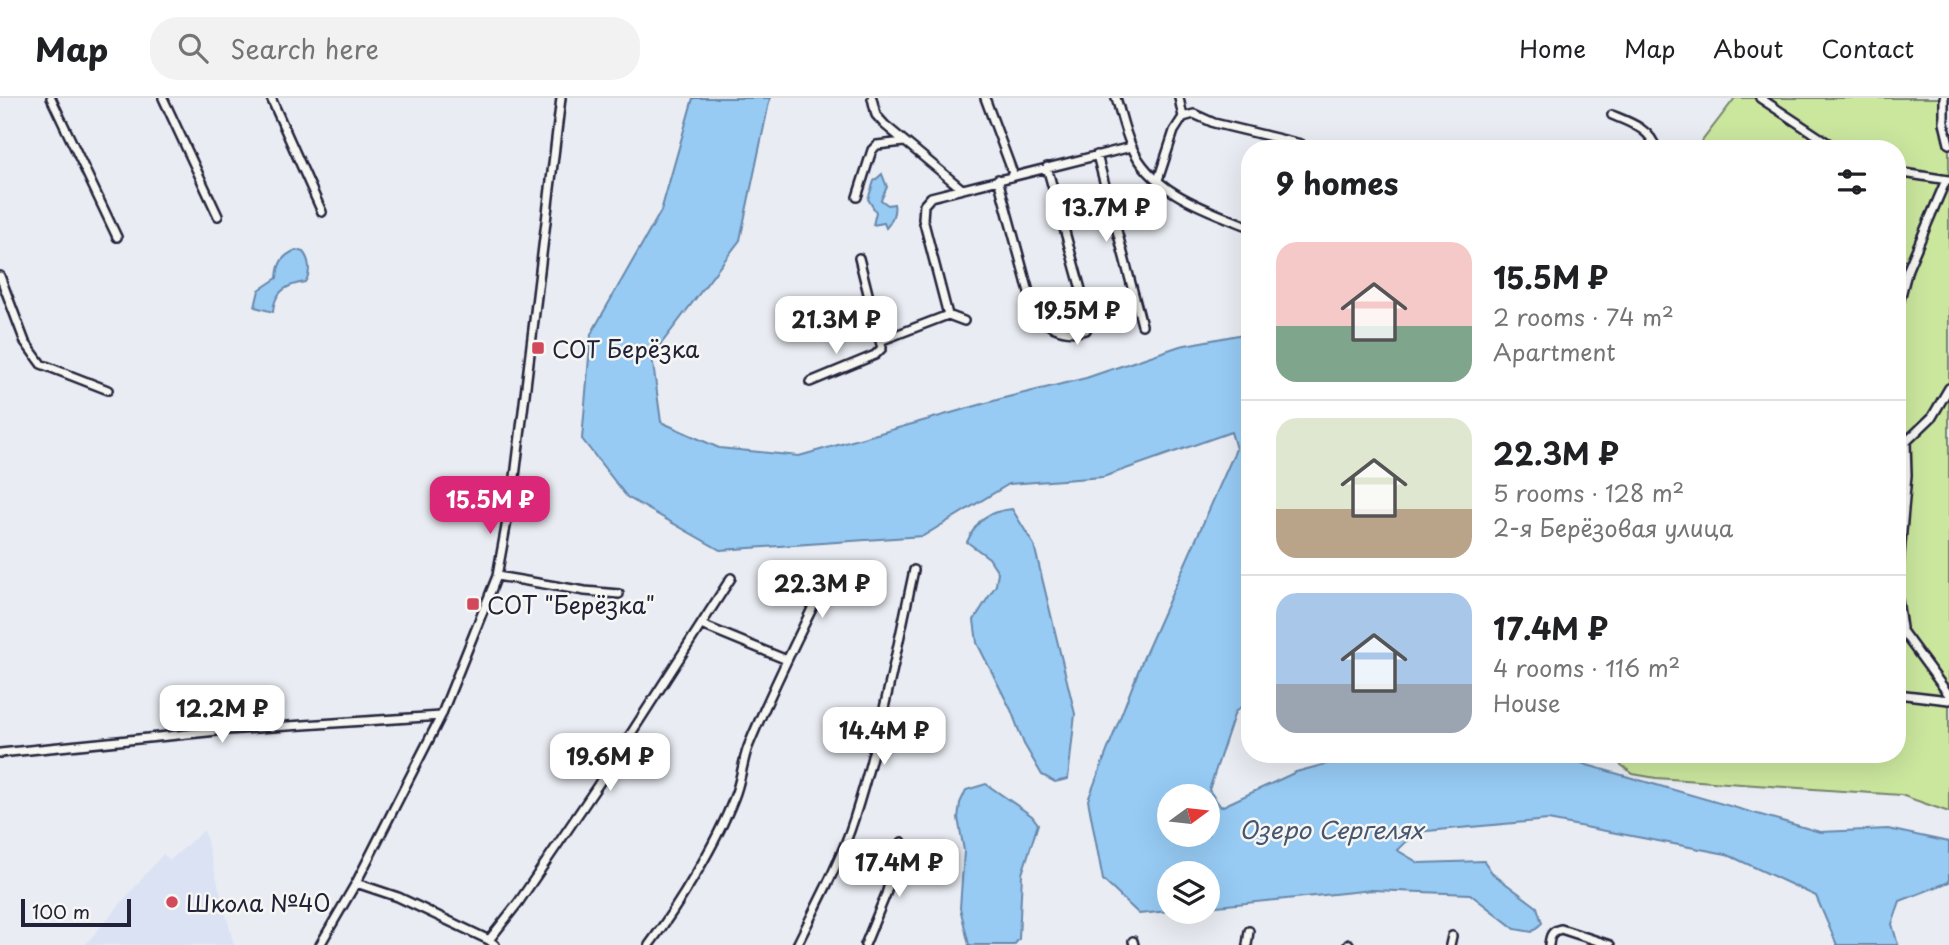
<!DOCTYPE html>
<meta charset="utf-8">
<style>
body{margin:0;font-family:"Playpen Sans",sans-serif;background:#f2f2f2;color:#202124;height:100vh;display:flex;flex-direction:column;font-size:26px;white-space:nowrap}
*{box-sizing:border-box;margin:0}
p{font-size:23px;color:#757577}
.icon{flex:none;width:38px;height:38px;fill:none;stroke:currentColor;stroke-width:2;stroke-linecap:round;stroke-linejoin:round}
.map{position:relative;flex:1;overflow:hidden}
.side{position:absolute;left:1241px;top:42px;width:665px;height:623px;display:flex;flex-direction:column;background:#fff;border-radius:28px;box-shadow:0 7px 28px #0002}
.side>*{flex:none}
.needle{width:46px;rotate:75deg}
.tools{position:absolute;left:1157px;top:686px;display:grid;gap:14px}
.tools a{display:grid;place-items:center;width:63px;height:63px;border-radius:50%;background:#fff;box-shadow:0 7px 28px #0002;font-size:35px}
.scale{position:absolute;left:21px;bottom:18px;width:110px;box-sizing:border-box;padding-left:7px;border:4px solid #22223b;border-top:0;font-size:19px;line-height:24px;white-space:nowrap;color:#22223b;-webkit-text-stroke:5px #f6f6f2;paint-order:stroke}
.price{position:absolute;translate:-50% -60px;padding:0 16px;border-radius:14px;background:#fff;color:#222;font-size:23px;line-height:46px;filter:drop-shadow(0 2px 4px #0008)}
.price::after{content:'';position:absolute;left:50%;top:42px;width:21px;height:16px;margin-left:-10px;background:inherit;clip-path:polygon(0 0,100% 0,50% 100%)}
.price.current{background:#db2777;color:#fff}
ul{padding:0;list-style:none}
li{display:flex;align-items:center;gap:21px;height:175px;padding:0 35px}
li+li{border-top:2px solid #e0e0e0}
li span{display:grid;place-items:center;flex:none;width:196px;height:140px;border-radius:21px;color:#555}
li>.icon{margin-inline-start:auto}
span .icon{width:84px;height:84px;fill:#fffc;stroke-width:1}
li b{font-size:30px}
h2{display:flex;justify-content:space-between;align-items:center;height:84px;padding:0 35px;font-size:30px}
header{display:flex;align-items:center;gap:42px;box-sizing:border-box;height:98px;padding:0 35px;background:#fff;border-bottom:2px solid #e0e0e0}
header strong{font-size:33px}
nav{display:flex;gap:38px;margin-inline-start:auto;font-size:24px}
.search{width:490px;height:63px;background:#f2f2f2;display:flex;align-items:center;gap:18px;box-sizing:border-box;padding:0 24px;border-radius:28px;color:#757577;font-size:26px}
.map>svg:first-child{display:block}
.built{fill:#dae2f4}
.green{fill:#cbe79e;stroke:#76846c;stroke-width:2}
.water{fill:#97cbf4;stroke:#6887aa;stroke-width:2;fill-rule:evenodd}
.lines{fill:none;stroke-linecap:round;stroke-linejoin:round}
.street-casing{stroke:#22223b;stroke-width:12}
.street{stroke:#f6f6f2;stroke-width:7}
.poi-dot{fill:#d1495b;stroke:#f6f6f2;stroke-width:2.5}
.labels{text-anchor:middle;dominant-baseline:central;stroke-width:5;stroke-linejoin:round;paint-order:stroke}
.poi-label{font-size:23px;fill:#22223b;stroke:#f6f6f2;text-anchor:start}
.water-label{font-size:24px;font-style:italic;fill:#455572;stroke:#f6f6f2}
</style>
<header>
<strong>Map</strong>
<div class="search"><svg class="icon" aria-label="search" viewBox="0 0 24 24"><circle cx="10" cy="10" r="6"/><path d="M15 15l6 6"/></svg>Search here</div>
<nav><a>Home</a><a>Map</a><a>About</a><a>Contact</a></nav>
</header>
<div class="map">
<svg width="1949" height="847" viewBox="0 0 1949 847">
<rect width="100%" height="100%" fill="#e9edf3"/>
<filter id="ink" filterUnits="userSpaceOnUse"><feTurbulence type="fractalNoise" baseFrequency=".0143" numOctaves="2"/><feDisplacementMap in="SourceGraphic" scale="14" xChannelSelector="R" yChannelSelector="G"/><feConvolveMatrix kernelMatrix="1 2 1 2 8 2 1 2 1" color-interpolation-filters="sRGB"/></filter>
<g filter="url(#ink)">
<path class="built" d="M 204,732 L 234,847 L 85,847 L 163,756 L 170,762 Z"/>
<path class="green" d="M 1735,0 L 1949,0 L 1949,714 L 1901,697 L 1656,680 L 1633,676 L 1607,656 L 1897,656 L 1897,51 L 1696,51 Z"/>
<path class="water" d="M 693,0 L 770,0 L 740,142 L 652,258 L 661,324 L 719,350 L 799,358 L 1004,300 L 1086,280 L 1180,248 L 1249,235 L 1249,602 L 1235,614 L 1209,692 L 1221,709 L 1296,674 L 1363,656 L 1559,656 L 1587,667 L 1820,734 L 1888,731 L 1949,744 L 1949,784 L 1900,803 L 1892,826 L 1898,847 L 1837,847 L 1816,798 L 1726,756 L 1548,722 L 1416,734 L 1397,752 L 1419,765 L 1484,763 L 1493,776 L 1537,809 L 1542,825 L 1532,834 L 1515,831 L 1470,796 L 1372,792 L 1208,809 L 1208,775 L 1169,775 L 1169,813 L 1139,816 L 1103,782 L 1088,702 L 1143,561 L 1236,351 L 1231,334 L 1103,379 L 1009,386 L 923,438 L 720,452 L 627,399 L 582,341 L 591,236 L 661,113 ZM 1208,698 L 1208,737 L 1169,737 L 1169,698 Z
M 882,76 L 887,89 L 881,102 L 888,107 L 894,106 C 896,114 891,125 886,130 L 884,125 L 873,127 L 876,114 L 868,101 L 874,83 Z
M 296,152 L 303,154 C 310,162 311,175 305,184 C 285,187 274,195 273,214 L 255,209 L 259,192 L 277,180 C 278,165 282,158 296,152 Z
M 1012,411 L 1034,447 L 1075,616 L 1068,681 L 1055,684 L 1042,677 L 1024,646 L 1011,612 L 977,545 L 974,522 L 996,487 L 998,474 L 989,460 L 967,444 C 978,420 987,414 1012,411 Z
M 986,686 L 1032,718 L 1038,726 L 1022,776 L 1019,841 L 1014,847 L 969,847 L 960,810 L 964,753 L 958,720 L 960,705 L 966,692 Z"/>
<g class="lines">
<defs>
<path id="street" d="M 51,0 L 117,139
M 163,0 L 218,118
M 271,0 L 322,114
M 872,0 L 876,17 L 885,27 L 962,91
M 985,0 L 1014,78
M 1116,0 C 1121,15 1124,32 1131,47 C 1150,94 1207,112 1250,129
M 1760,0 L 1837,51
M 1944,0 L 1944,25 L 1949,46
M 1612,17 C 1629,24 1651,31 1656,51
M 1183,19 L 1194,16 L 1214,25 L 1301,46
M 1097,57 L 1142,227
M 1897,74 L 1948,82
M 998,81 L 1035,216 C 1049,230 1066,237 1086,232 L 1090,224 L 1047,69
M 1158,82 L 1174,33 L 1183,19 L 1179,0
M 857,99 L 872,52 L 877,47 L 904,44
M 859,160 L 880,243 L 948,217
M 0,178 L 25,244 L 41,266 L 108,292
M 1897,213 L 1908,171 L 1946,82
M 964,223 L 948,217 L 923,121 L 924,107 L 931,99 L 1131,49
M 810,284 L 875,257 L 882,250 L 880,243
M 1897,324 L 1906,344 L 1907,377 L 1897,490
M 1906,344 L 1932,319 L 1949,290
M 497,478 L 585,493 L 619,496
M 1897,495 L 1902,530
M 1897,526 L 1949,597
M 702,527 L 787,562
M 1897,596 L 1949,602
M 0,655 L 227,632 L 441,618
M 356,785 L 398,799 L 489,842 L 495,847
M 489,842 L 518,805 L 598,687 L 731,480
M 1133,843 L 1134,847
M 320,847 L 356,785 L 441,618 L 497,478 L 515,379 L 561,0
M 649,847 C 679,807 716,746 734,700 C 741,684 742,665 748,649 C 773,588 803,529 832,470
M 797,847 C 817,806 840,765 854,721 C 880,640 896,555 914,472
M 865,847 L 886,796 L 902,744
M 1247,847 L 1249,833
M 1348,847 L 1349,846
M 1450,847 L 1452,838
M 1549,847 C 1550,838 1551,833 1561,831 L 1610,847"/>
</defs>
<use href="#street" class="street-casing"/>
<use href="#street" class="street"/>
</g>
</g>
<g class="poi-dot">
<rect x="531" y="243" width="14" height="14" rx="3.5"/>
<rect x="466" y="499" width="14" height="14" rx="3.5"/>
<circle cx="172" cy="804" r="7"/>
</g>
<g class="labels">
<g class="poi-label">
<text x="552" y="250">СОТ Берёзка</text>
<text x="487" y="506">СОТ "Берёзка"</text>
<text x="186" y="804">Школа №40</text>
</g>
<g class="water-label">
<text x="1331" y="731">Озеро Сергелях</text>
</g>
</g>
</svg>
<div class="tools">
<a><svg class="needle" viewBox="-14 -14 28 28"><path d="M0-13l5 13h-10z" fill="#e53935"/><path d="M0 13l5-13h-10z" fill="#757577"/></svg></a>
<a><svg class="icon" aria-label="layers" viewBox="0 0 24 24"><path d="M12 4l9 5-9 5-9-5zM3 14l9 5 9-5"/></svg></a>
</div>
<div class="scale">100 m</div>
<b class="price" style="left:1106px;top:146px">13.7M ₽</b>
<b class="price" style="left:1077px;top:249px">19.5M ₽</b>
<b class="price" style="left:836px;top:258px">21.3M ₽</b>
<b class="price current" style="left:490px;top:438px">15.5M ₽</b>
<b class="price" style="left:822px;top:522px">22.3M ₽</b>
<b class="price" style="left:222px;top:647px">12.2M ₽</b>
<b class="price" style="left:884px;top:669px">14.4M ₽</b>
<b class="price" style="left:610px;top:695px">19.6M ₽</b>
<b class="price" style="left:899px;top:801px">17.4M ₽</b>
<section class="side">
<h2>9 homes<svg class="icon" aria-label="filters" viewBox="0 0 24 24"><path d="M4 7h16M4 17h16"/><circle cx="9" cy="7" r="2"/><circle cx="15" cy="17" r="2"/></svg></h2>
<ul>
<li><span style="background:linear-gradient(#f6c9c9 60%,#7fa58c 0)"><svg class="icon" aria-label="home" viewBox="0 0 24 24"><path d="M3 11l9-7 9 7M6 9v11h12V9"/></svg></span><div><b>15.5M ₽</b><p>2 rooms · 74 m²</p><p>Apartment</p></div></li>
<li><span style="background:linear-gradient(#dfe7d0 65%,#b9a48a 0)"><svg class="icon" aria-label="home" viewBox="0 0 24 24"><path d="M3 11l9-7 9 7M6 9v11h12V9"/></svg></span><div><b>22.3M ₽</b><p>5 rooms · 128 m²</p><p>2-я Берёзовая улица</p></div></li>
<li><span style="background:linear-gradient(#a9c7e8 65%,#9aa5b1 0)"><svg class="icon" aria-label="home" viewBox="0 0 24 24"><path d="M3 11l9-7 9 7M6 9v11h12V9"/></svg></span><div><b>17.4M ₽</b><p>4 rooms · 116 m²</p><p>House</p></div></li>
</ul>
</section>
</div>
